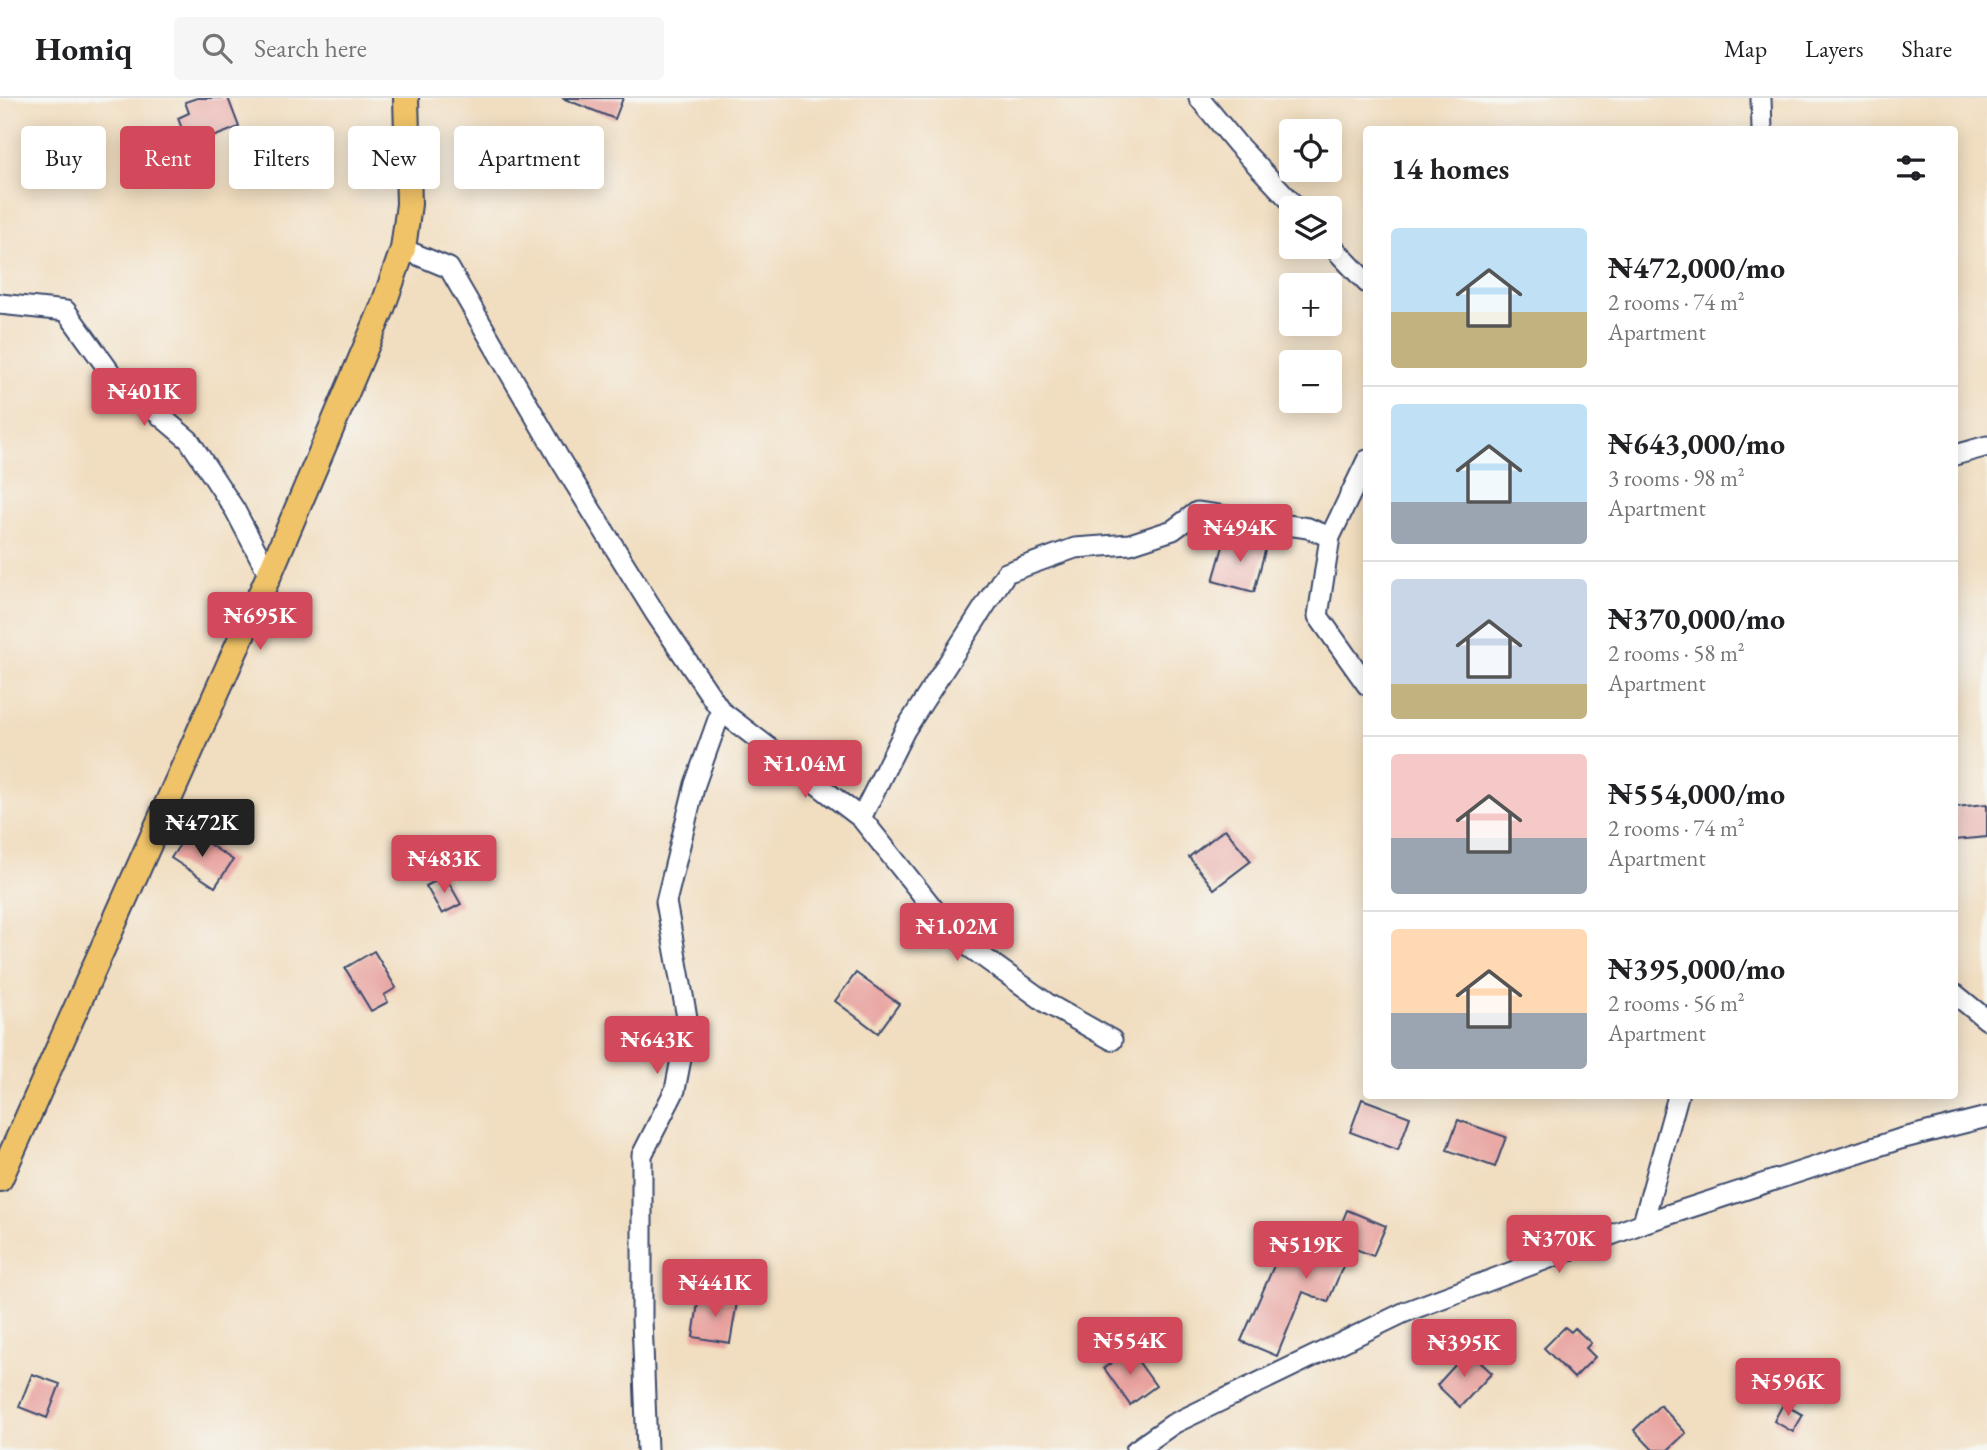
<!DOCTYPE html>
<meta charset="utf-8">
<style>
body{margin:0;font-family:"EB Garamond",serif;background:#f6f6f6;color:#202124;height:100vh;display:flex;flex-direction:column;font-size:26px;white-space:nowrap}
*{box-sizing:border-box;margin:0}
p{font-size:23px;color:#757577}
.icon{flex:none;width:38px;height:38px;fill:none;stroke:currentColor;stroke-width:2;stroke-linecap:round;stroke-linejoin:round}
.map{position:relative;flex:1;overflow:hidden}
.sheet{position:absolute;left:1363px;top:28px;width:595px;height:973px;display:flex;flex-direction:column;background:#fff;border-radius:7px;box-shadow:0 4px 18px #0003}
.sheet>*{flex:none}
.hud{position:absolute;left:21px;top:28px;width:665px;height:63px;display:flex;gap:14px}
.controls{position:absolute;left:1279px;top:21px;display:grid;gap:14px}
.controls a{display:grid;place-items:center;width:63px;height:63px;border-radius:7px;background:#fff;box-shadow:0 4px 18px #0003;font-size:35px}
.price{position:absolute;translate:-50% -60px;padding:0 16px;border-radius:7px;background:#d1495b;color:#fff;font-size:23px;line-height:46px;filter:drop-shadow(0 2px 4px #0008)}
.price::after{content:'';position:absolute;left:50%;top:42px;width:21px;height:16px;margin-left:-10px;background:inherit;clip-path:polygon(0 0,100% 0,50% 100%)}
.price.on{background:#222;color:#fff}
ul{padding:0;list-style:none}
li{display:flex;align-items:center;gap:21px;height:175px;padding:0 28px}
li+li{border-top:2px solid #e0e0e0}
li span{display:grid;place-items:center;flex:none;width:196px;height:140px;border-radius:7px;color:#555}
li>.icon{margin-inline-start:auto}
span .icon{width:84px;height:84px;fill:#fffc;stroke-width:1}
li b{font-size:30px}
h2{display:flex;justify-content:space-between;align-items:center;height:84px;padding:0 28px;font-size:30px}
.tag{padding:0 24px;border-radius:7px;background:#fff;box-shadow:0 4px 18px #0003;font-size:24px;line-height:63px}
.tag.on{background:#d1495b;color:#fff}
header{display:flex;align-items:center;gap:42px;box-sizing:border-box;height:98px;padding:0 35px;background:#fff;border-bottom:2px solid #e0e0e0}
header strong{font-size:33px}
nav{display:flex;gap:38px;margin-inline-start:auto;font-size:24px}
.search{width:490px;height:63px;background:#f6f6f6;display:flex;align-items:center;gap:18px;box-sizing:border-box;padding:0 24px;border-radius:7px;color:#757577;font-size:26px}
.map>svg:first-child{display:block}
.building{fill:#e8a29e}
.lines{fill:none;stroke-linecap:round;stroke-linejoin:round}
.minor-casing{stroke:#3b496d;stroke-width:23}
.major-casing{stroke:#3b496d;stroke-width:28}
.minor{stroke:#fff;stroke-width:19}
.major{stroke:#f0c369;stroke-width:24}
</style>
<header>
<strong>Homiq</strong>
<div class="search"><svg class="icon" aria-label="search" viewBox="0 0 24 24"><circle cx="10" cy="10" r="6"/><path d="M15 15l6 6"/></svg>Search here</div>
<nav><a>Map</a><a>Layers</a><a>Share</a></nav>
</header>
<div class="map">
<svg width="1987" height="1352" viewBox="0 0 1987 1352">
<rect width="100%" height="100%" fill="#f6f6f2"/>
<filter id="ink" filterUnits="userSpaceOnUse"><feTurbulence type="fractalNoise" baseFrequency=".0143" numOctaves="2"/><feDisplacementMap in="SourceGraphic" scale="14" xChannelSelector="R" yChannelSelector="G"/><feConvolveMatrix kernelMatrix="1 2 1 2 8 2 1 2 1" color-interpolation-filters="sRGB"/></filter>
<filter id="wash" filterUnits="userSpaceOnUse"><feTurbulence type="fractalNoise" baseFrequency=".00686" numOctaves="4" result="noise"/><feDisplacementMap in="SourceGraphic" scale="28" xChannelSelector="R" yChannelSelector="G"/><feGaussianBlur stdDeviation="1.57" result="paint"/><feColorMatrix in="noise" values="0 0 0 0 0 0 0 0 0 0 0 0 0 0 0 0 0 1.4 0 .05"/><feComposite in="paint" operator="in"/></filter>
<g filter="url(#wash)">
<rect width="100%" height="100%" fill="#f1ddbf"/>
<g id="blocks">
<path class="building" d="M 197,0 L 228,0 L 239,29 L 200,44 L 196,34 L 185,39 L 178,20 L 189,15 L 185,4 Z
M 562,0 L 623,0 L 615,21 Z
M 1226,438 L 1266,449 L 1254,494 L 1213,483 Z
M 1987,706 L 1987,739 L 1955,742 L 1955,709 Z
M 1225,731 L 1251,763 L 1214,791 L 1189,759 Z
M 189,733 L 233,762 L 215,789 L 171,760 Z
M 445,778 L 461,806 L 442,816 L 426,788 Z
M 374,853 L 396,890 L 384,897 L 388,904 L 371,913 L 345,870 Z
M 856,875 L 899,906 L 878,935 L 835,903 Z
M 1362,1001 L 1410,1019 L 1398,1052 L 1350,1034 Z
M 1458,1022 L 1506,1039 L 1495,1069 L 1447,1052 Z
M 1347,1112 L 1386,1128 L 1373,1158 L 1351,1149 L 1328,1204 L 1303,1194 L 1277,1258 L 1241,1243 L 1283,1147 L 1326,1164 Z
M 699,1198 L 737,1204 L 730,1245 L 693,1239 Z
M 1565,1229 L 1571,1234 L 1575,1230 L 1591,1245 L 1586,1250 L 1595,1259 L 1574,1280 L 1544,1250 Z
M 1130,1252 L 1156,1288 L 1130,1307 L 1104,1270 Z
M 1468,1253 L 1492,1275 L 1460,1309 L 1437,1287 Z
M 32,1276 L 60,1286 L 47,1320 L 19,1309 Z
M 1783,1306 L 1803,1317 L 1793,1334 L 1774,1323 Z
M 1660,1307 L 1686,1335 L 1668,1352 L 1653,1352 L 1634,1332 Z"/>
</g>
</g>
<g filter="url(#ink)">
<use href="#blocks" fill-opacity="0" stroke="#3b496d" stroke-width="2"/>
<g class="lines">
<defs>
<path id="minor" d="M 1199,0 L 1237,46 L 1297,110
M 1761,0 L 1762,32
M 1330,146 L 1367,185
M 403,151 L 449,170 L 559,360 L 655,515 L 721,613 L 861,720 L 905,632 L 1006,475 L 1075,450 L 1130,446 L 1173,432 L 1197,414 L 1308,430 L 1330,439
M 0,206 L 66,213 L 113,278 L 189,342 L 235,412 L 269,477
M 1955,357 L 1987,348
M 1367,362 L 1330,439 L 1318,518 L 1367,587
M 861,720 L 957,840 L 1048,906 L 1112,942
M 1955,896 L 1987,922
M 1643,1125 L 1678,998
M 647,1352 L 642,1222 L 642,1057 L 675,992 L 688,925 L 666,804 L 695,686 L 721,613
M 1136,1352 L 1173,1326 L 1405,1214 L 1643,1125 L 1900,1041 L 1987,1019"/>
<path id="major" d="M 0,1081 L 269,477 L 382,211 L 403,151 L 409,106 L 406,0"/>
</defs>
<use href="#minor" class="minor-casing"/>
<use href="#major" class="major-casing"/>
<use href="#minor" class="minor"/>
<use href="#major" class="major"/>
</g>
</g>
</svg>
<div class="controls">
<a><svg class="icon" aria-label="locate" viewBox="0 0 24 24"><circle cx="12" cy="12" r="6"/><path d="M12 2v4M12 18v4M2 12h4M18 12h4"/></svg></a>
<a><svg class="icon" aria-label="layers" viewBox="0 0 24 24"><path d="M12 4l9 5-9 5-9-5zM3 14l9 5 9-5"/></svg></a>
<a>+</a>
<a>−</a>
</div>
<b class="price" style="left:144px;top:330px">₦401K</b>
<b class="price" style="left:1240px;top:466px">₦494K</b>
<b class="price" style="left:260px;top:554px">₦695K</b>
<b class="price" style="left:805px;top:702px">₦1.04M</b>
<b class="price on" style="left:202px;top:761px">₦472K</b>
<b class="price" style="left:444px;top:797px">₦483K</b>
<b class="price" style="left:957px;top:865px">₦1.02M</b>
<b class="price" style="left:657px;top:978px">₦643K</b>
<b class="price" style="left:1559px;top:1177px">₦370K</b>
<b class="price" style="left:1306px;top:1183px">₦519K</b>
<b class="price" style="left:715px;top:1221px">₦441K</b>
<b class="price" style="left:1130px;top:1279px">₦554K</b>
<b class="price" style="left:1464px;top:1281px">₦395K</b>
<b class="price" style="left:1788px;top:1320px">₦596K</b>
<div class="hud">
<a class="tag">Buy</a>
<a class="tag on">Rent</a>
<a class="tag">Filters</a>
<a class="tag">New</a>
<a class="tag">Apartment</a>
</div>
<section class="sheet">
<h2>14 homes<svg class="icon" aria-label="filters" viewBox="0 0 24 24"><path d="M4 7h16M4 17h16"/><circle cx="9" cy="7" r="2"/><circle cx="15" cy="17" r="2"/></svg></h2>
<ul>
<li><span style="background:linear-gradient(#bfe0f5 60%,#c2b280 0)"><svg class="icon" aria-label="home" viewBox="0 0 24 24"><path d="M3 11l9-7 9 7M6 9v11h12V9"/></svg></span><div><b>₦472,000/mo</b><p>2 rooms · 74 m²</p><p>Apartment</p></div></li>
<li><span style="background:linear-gradient(#bfe0f5 70%,#9aa5b1 0)"><svg class="icon" aria-label="home" viewBox="0 0 24 24"><path d="M3 11l9-7 9 7M6 9v11h12V9"/></svg></span><div><b>₦643,000/mo</b><p>3 rooms · 98 m²</p><p>Apartment</p></div></li>
<li><span style="background:linear-gradient(#c9d6e8 75%,#c2b280 0)"><svg class="icon" aria-label="home" viewBox="0 0 24 24"><path d="M3 11l9-7 9 7M6 9v11h12V9"/></svg></span><div><b>₦370,000/mo</b><p>2 rooms · 58 m²</p><p>Apartment</p></div></li>
<li><span style="background:linear-gradient(#f6c9c9 60%,#9aa5b1 0)"><svg class="icon" aria-label="home" viewBox="0 0 24 24"><path d="M3 11l9-7 9 7M6 9v11h12V9"/></svg></span><div><b>₦554,000/mo</b><p>2 rooms · 74 m²</p><p>Apartment</p></div></li>
<li><span style="background:linear-gradient(#ffd9b3 60%,#9aa5b1 0)"><svg class="icon" aria-label="home" viewBox="0 0 24 24"><path d="M3 11l9-7 9 7M6 9v11h12V9"/></svg></span><div><b>₦395,000/mo</b><p>2 rooms · 56 m²</p><p>Apartment</p></div></li>
</ul>
</section>
</div>
